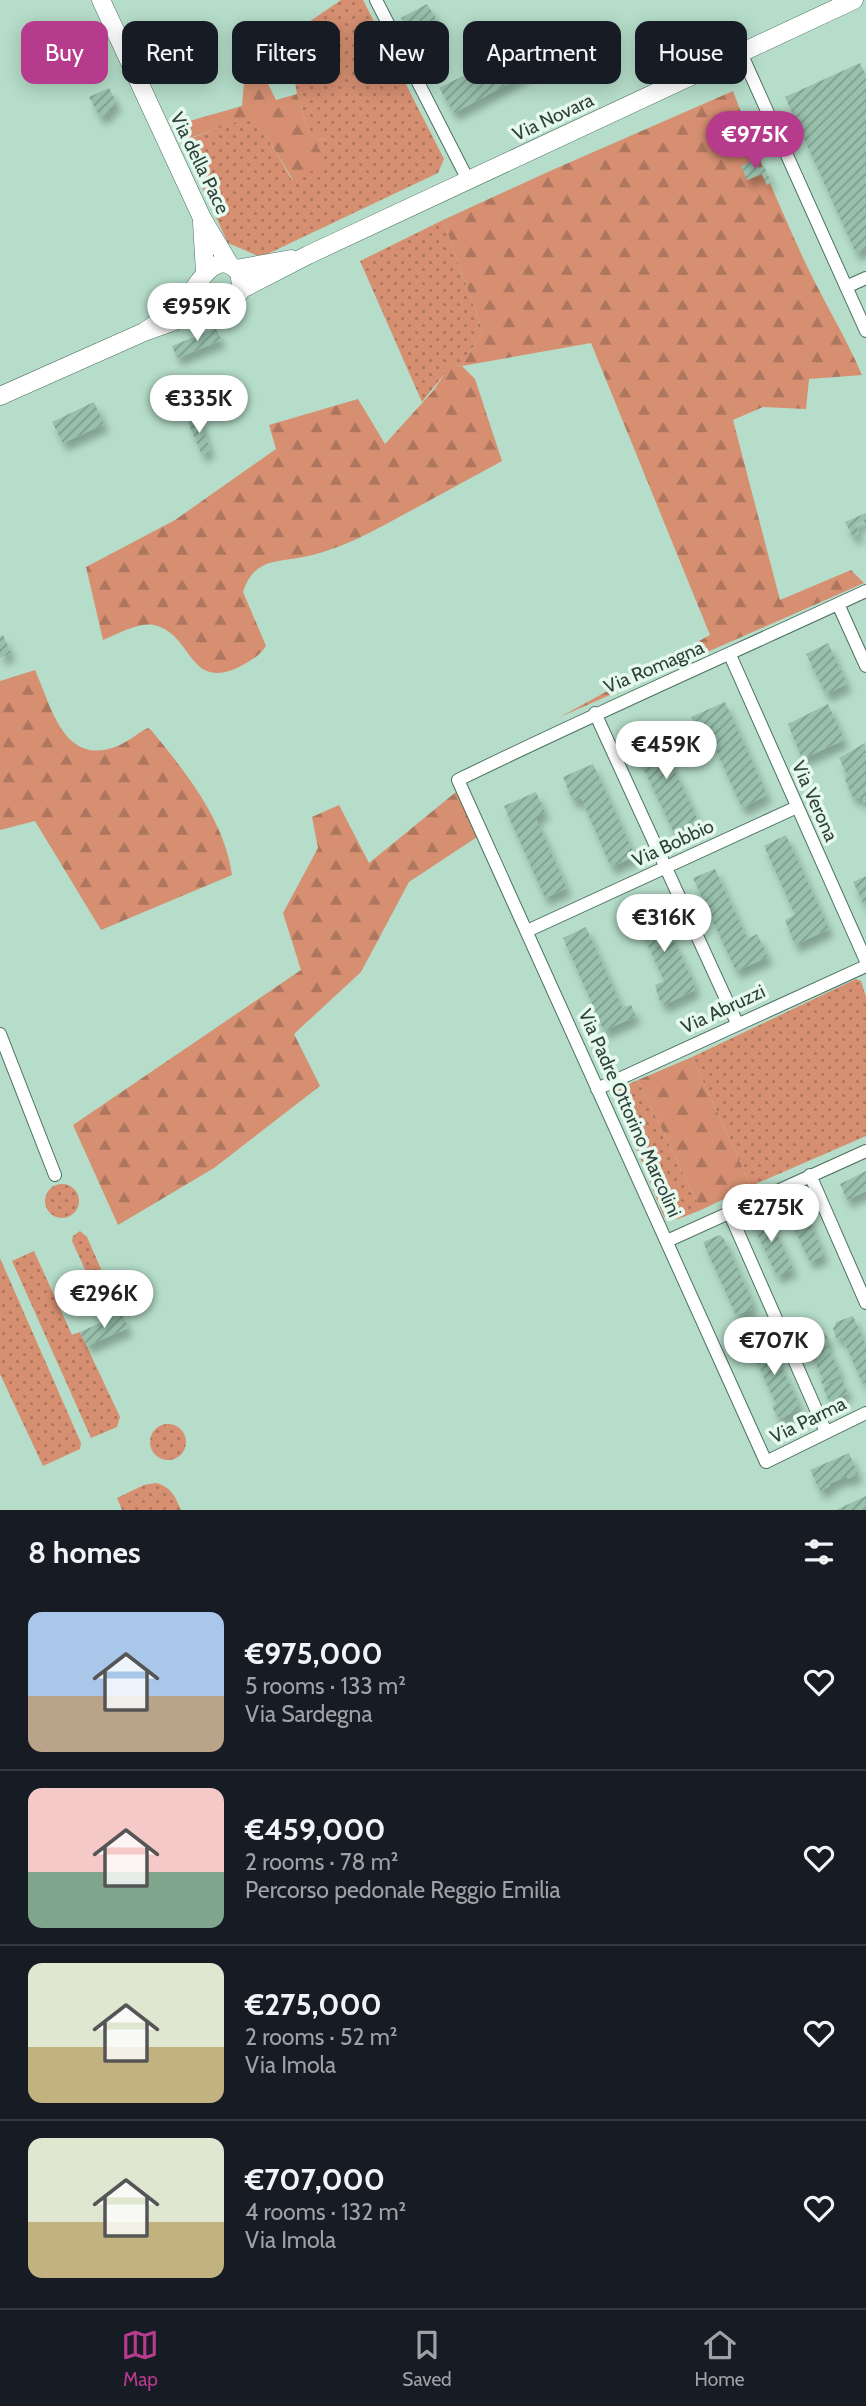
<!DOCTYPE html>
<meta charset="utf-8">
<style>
body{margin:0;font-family:Cabin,sans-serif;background:#20242c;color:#f1f3f6;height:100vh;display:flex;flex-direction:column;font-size:26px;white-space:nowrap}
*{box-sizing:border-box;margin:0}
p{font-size:23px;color:#9ea1a6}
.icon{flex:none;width:38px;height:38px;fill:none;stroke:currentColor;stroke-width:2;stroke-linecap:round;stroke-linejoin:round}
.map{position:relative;height:1510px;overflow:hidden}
.sheet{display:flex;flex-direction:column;background:#171b24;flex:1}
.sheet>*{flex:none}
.hud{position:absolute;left:21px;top:21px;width:824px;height:63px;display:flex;gap:14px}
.price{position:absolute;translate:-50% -60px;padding:0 16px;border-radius:24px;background:#fff;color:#222;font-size:23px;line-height:46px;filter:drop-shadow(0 2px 4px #0008)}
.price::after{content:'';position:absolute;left:50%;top:42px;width:21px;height:16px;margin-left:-10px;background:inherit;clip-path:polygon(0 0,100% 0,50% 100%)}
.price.on{background:#b63b8c;color:#fff}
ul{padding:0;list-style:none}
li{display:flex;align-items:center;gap:21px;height:175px;padding:0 28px}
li+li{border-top:2px solid #363941}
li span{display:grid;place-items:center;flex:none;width:196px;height:140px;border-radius:14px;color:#555}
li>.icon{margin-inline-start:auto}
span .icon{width:84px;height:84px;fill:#fffc;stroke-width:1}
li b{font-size:30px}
h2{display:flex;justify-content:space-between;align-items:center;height:84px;padding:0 28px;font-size:30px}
.chip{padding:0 24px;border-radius:14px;background:#171b24;box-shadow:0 4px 18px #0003;font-size:24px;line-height:63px}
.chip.on{background:#b63b8c;color:#fff}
.tabs{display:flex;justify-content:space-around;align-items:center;height:98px;border-top:2px solid #363941;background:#171b24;font-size:19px;color:#9ea1a6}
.tabs a{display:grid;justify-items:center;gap:4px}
.tabs .on{color:#b63b8c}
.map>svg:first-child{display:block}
.grass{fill:url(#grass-dots)}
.forest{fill:url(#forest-firs)}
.building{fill:url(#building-hatch);filter:url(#shadow)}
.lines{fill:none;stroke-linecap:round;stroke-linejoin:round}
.street-casing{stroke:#4c7160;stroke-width:14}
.secondary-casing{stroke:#4c7160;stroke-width:19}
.street{stroke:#fff;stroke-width:12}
.secondary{stroke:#fff;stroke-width:18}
.labels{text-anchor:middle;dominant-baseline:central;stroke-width:7;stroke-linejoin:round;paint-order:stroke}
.street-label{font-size:19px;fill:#304139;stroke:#e5f9ef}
</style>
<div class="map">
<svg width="866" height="1510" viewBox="0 0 866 1510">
<defs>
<pattern id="grass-dots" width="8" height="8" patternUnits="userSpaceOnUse" patternTransform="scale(1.75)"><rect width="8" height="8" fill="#d68f71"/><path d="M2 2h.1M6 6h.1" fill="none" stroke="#ae765e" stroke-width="1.8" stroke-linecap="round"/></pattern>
<pattern id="forest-firs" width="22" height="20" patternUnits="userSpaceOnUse" patternTransform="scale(1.75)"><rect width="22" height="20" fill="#d68f71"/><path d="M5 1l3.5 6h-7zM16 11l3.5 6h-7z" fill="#ae765e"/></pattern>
<pattern id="building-hatch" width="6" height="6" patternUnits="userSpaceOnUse" patternTransform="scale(1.75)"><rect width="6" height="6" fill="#98c0ac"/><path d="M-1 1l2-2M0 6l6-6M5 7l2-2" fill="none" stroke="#7c9e8d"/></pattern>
<filter id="shadow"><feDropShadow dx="4.5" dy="8" stdDeviation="3.5" flood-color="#0004"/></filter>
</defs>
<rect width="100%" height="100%" fill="#b5ddc9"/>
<path class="grass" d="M 341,0 L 363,0 L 444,159 L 438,173 L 261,257 L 228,243 L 181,142 L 254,115 L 292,180 L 316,140 L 327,140 L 311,138 L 297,94 L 287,37 Z
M 443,220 L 483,332 L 461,366 L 454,365 L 450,367 L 422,402 L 360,261 Z
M 856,979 L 861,981 L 866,997 L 866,1136 L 751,1186 L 692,1057 Z
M 638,1080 L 701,1210 L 678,1219 L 664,1217 L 617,1100 L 618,1089 Z
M45 1201a17 17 0 1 1 34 0a17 17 0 1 1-34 0Z
M 80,1231 L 87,1237 L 118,1308 L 105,1313 L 72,1241 L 73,1236 Z
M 34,1251 L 72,1335 L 80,1332 L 120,1417 L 117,1427 L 91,1438 L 12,1261 Z
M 0,1258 L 81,1443 L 80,1449 L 43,1466 L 0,1374 Z
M150 1442a18 18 0 1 1 36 0a18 18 0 1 1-36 0Z
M 156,1483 C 171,1487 175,1496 181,1510 L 122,1510 L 117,1498 L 144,1485 Z"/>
<path class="forest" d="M 255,58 L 276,100 L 297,94 L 311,138 L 322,133 L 328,139 L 316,140 L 322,166 L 293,180 L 254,116 L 187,139 L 179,124 L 242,106 L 246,59 Z
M 733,91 C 754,148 779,205 804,260 C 822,299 845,335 862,375 L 809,379 L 806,409 L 763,407 L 733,420 L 780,600 L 851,570 L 864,583 L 560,717 L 710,635 L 591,343 L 462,366 L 475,379 L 502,461 C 472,477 442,494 412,510 C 375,530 340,551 298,558 C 270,562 253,562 243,592 L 266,646 C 259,657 248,662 237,668 C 188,690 192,633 154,625 C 138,622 118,634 103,640 L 86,567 L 175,520 L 276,449 L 269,425 L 358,399 L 385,444 L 433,391 L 450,366 L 454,365 L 461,366 L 483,332 L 443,220 L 550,171 Z
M 35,670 C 51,705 63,766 115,747 C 127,743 137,733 148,728 L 151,730 C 185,771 225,821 232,875 L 101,930 L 35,821 L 0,830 L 0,681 Z
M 456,792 L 477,837 L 409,882 L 361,972 L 294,1034 L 320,1086 L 214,1168 L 118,1225 L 73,1125 L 301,970 L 283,913 L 318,848 L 312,817 L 339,805 L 369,863 Z
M 692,1057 L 751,1186 L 701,1210 L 638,1080 Z"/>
<path class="building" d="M 427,4 L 442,28 L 414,43 L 401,18 Z
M 521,47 L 532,71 L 454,113 L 439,88 Z
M 860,63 L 866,76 L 866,248 L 856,253 L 785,97 Z
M 109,88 L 117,104 L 108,109 L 110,112 L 100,117 L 89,97 Z
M 756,160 L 759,168 L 764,166 L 771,182 L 767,185 L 762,174 L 747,180 L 741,166 Z
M 216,328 L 221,340 L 177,358 L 172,346 Z
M 94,402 L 104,424 L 63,443 L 52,422 Z
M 199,416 L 210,450 L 202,455 L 188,422 Z
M 866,513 L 866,526 L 864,521 L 856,525 L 859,534 L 853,537 L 845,522 Z
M 3,635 L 11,653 L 0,658 L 0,637 Z
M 828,643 L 847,684 L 826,694 L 806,654 Z
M 725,702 L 767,795 L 742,808 L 711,739 L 703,743 L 691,717 Z
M 828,704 L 844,740 L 802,759 L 788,724 Z
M 670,731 L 678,751 L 668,756 L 700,825 L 676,837 L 632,744 L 658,732 L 660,735 Z
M 865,743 L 866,753 L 863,754 L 866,760 L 866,808 L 862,799 L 852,796 L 845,779 L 847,775 L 839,758 Z
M 593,764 L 635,856 L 611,867 L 581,798 L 573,801 L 563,777 Z
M 536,792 L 545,812 L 535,817 L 567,888 L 545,898 L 504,806 Z
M 786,835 L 829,929 L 795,945 L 785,920 L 795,915 L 764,846 Z
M 715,869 L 747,939 L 757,934 L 768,957 L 736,971 L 693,878 Z
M 866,876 L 866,909 L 853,882 Z
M 651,900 L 654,908 L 658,907 L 693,981 L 695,990 L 664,1005 L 659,999 L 655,985 L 664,981 L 632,910 L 645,901 L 646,903 Z
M 586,927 L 622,1008 L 631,1005 L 636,1016 L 604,1031 L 563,938 Z
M 866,1171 L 866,1191 L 847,1200 L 840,1184 Z
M 799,1197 L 824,1255 L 810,1262 L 783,1204 Z
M 766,1211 L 793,1269 L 777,1276 L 750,1219 Z
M 720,1235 L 724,1239 L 752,1301 L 752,1309 L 736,1315 L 703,1242 Z
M 122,1313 L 128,1328 L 87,1346 L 80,1332 Z
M 853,1316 L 866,1346 L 866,1382 L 863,1384 L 842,1337 L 836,1338 L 833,1328 L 835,1326 L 836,1322 Z
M 819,1331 L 825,1333 L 829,1340 L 826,1344 L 840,1372 L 838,1377 L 822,1385 L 821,1381 L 823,1379 L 803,1338 Z
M 764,1336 L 769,1340 L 798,1402 L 798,1409 L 782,1418 L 777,1416 L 772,1407 L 776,1404 L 748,1343 Z
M 841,1379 L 848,1393 L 829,1402 L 823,1387 Z
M 849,1453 L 858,1474 L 848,1479 L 847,1476 L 829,1484 L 830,1486 L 820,1491 L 810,1470 Z
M 866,1496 L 866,1510 L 836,1510 Z"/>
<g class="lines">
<defs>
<path id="street" d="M 376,0 L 468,180
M 741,53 L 866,331
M 846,287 L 866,278
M 866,591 C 730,654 593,714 458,780 L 766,1462 L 866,1413
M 838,604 L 866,666
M 730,655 L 866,961
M 595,713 L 737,1023
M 527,931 L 797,807
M 0,1034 L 55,1175
M 597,1089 L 866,966
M 810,1175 L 866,1303
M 729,1212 L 826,1432
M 667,1241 L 866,1151"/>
<path id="secondary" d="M 101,0 L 202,218 L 230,265
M 202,222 L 205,273
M 236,269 L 291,259
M 242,289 L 308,255 L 854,0
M 0,396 L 144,332 L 234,300 L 242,289 L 239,273 C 214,243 195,292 180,307 C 169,316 155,324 144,332"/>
</defs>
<use href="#street" class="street-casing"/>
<use href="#secondary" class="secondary-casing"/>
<use href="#street" class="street"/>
<use href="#secondary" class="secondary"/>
</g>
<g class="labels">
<g class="street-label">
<text transform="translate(553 117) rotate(-25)">Via Novara</text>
<text transform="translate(200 163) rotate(64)">Via della Pace</text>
<text transform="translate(654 667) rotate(-23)">Via Romagna</text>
<text transform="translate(815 801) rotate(66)">Via Verona</text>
<text transform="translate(673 843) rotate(-25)">Via Bobbio</text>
<text transform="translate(723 1009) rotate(-25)">Via Abruzzi</text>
<text transform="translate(630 1113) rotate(66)">Via Padre Ottorino Marcolini</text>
<text transform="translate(808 1420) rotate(-26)">Via Parma</text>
</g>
</g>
</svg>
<b class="price on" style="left:755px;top:171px">€975K</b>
<b class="price" style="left:197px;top:343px">€959K</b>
<b class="price" style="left:199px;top:435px">€335K</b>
<b class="price" style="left:666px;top:781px">€459K</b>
<b class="price" style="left:664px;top:954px">€316K</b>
<b class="price" style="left:771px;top:1244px">€275K</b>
<b class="price" style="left:104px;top:1330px">€296K</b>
<b class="price" style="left:774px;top:1377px">€707K</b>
<div class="hud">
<a class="chip on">Buy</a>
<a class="chip">Rent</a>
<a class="chip">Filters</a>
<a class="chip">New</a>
<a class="chip">Apartment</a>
<a class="chip">House</a>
</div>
</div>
<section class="sheet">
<h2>8 homes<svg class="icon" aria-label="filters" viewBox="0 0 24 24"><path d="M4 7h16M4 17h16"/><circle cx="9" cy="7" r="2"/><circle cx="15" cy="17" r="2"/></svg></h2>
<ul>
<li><span style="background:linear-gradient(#a9c7e8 60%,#b9a48a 0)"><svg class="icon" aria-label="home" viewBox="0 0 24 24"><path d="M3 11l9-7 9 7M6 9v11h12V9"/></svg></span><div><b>€975,000</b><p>5 rooms · 133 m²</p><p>Via Sardegna</p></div><svg class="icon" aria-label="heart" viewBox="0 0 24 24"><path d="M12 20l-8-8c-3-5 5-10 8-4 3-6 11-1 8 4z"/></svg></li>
<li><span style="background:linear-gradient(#f6c9c9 60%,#7fa58c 0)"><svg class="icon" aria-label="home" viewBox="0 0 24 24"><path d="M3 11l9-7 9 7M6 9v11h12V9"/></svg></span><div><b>€459,000</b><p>2 rooms · 78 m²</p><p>Percorso pedonale Reggio Emilia</p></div><svg class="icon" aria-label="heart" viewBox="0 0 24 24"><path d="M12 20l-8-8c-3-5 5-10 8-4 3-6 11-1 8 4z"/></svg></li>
<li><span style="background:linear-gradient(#dfe7d0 60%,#c2b280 0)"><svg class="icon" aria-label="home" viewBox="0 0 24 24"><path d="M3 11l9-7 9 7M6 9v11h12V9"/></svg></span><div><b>€275,000</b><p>2 rooms · 52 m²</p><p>Via Imola</p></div><svg class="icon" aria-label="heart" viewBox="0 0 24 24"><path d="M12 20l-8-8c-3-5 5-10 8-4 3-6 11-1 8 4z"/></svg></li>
<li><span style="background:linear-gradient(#dfe7d0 60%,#c2b280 0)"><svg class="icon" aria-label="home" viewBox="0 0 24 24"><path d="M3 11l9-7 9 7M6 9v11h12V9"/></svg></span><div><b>€707,000</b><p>4 rooms · 132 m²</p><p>Via Imola</p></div><svg class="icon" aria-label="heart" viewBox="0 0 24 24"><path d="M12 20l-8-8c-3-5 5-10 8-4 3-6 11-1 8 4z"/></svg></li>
</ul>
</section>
<nav class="tabs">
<a class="on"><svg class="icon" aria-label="map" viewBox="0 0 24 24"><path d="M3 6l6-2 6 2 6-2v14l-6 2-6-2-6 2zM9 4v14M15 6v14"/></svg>Map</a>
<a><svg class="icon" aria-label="saved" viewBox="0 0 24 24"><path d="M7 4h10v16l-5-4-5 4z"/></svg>Saved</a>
<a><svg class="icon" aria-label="home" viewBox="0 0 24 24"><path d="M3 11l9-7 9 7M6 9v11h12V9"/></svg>Home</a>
</nav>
